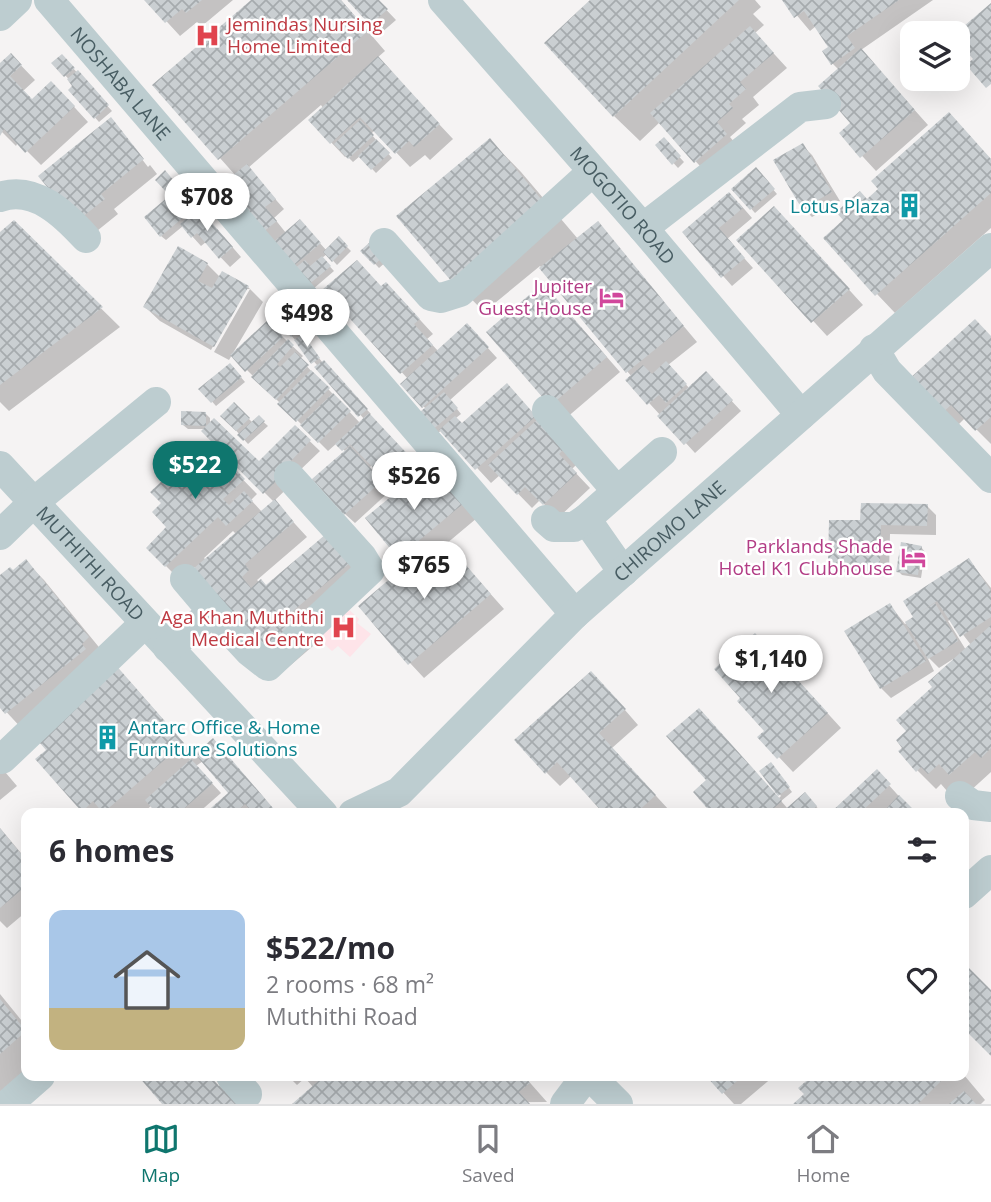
<!DOCTYPE html>
<meta charset="utf-8">
<style>
body{margin:0;font-family:"Open Sans",sans-serif;background:#f2f2f3;color:#2b2b33;height:100vh;display:flex;flex-direction:column;font-size:26px;white-space:nowrap}
*{box-sizing:border-box;margin:0}
p{font-size:23px;color:#7c7c81}
.icon{flex:none;width:38px;height:38px;fill:none;stroke:currentColor;stroke-width:2;stroke-linecap:round;stroke-linejoin:round}
.map{position:relative;flex:1;overflow:hidden}
.panel{position:absolute;left:21px;top:808px;width:948px;height:273px;display:flex;flex-direction:column;background:#fff;border-radius:14px;box-shadow:0 7px 28px #0002}
.panel>*{flex:none}
.buttons{position:absolute;left:900px;top:21px;display:grid;gap:14px}
.buttons a{display:grid;place-items:center;width:70px;height:70px;border-radius:14px;background:#fff;box-shadow:0 7px 28px #0002;font-size:35px}
.price{position:absolute;translate:-50% -60px;padding:0 16px;border-radius:24px;background:#fff;color:#222;font-size:23px;line-height:46px;filter:drop-shadow(0 2px 4px #0008)}
.price::after{content:'';position:absolute;left:50%;top:42px;width:21px;height:16px;margin-left:-10px;background:inherit;clip-path:polygon(0 0,100% 0,50% 100%)}
.price.on{background:#0f766e;color:#fff}
ul{padding:0;list-style:none}
li{display:flex;align-items:center;gap:21px;height:175px;padding:0 28px}
li span{display:grid;place-items:center;flex:none;width:196px;height:140px;border-radius:14px;color:#555}
li>.icon{margin-inline-start:auto}
span .icon{width:84px;height:84px;fill:#fffc;stroke-width:1}
li b{font-size:30px}
h2{display:flex;justify-content:space-between;align-items:center;height:84px;padding:0 28px;font-size:30px}
.tab-bar{display:flex;justify-content:space-around;align-items:center;height:98px;border-top:2px solid #e1e1e2;background:#fff;font-size:19px;color:#7c7c81}
.tab-bar a{display:grid;justify-items:center;gap:4px}
.tab-bar .on{color:#0f766e}
.map>svg:first-child{display:block}
.medical{fill:#fee4e9}
.shadow{fill:#0003;fill-rule:evenodd}
.building{fill:url(#building-cross-hatch)}
.lines{fill:none;stroke-linecap:round;stroke-linejoin:round}
.minor{stroke:#bdcdd0;stroke-width:30}
.labels{text-anchor:middle;dominant-baseline:central;stroke-width:5;stroke-linejoin:round;paint-order:stroke}
.health-label{font-size:19px;fill:#be3a42;stroke:#fff;text-anchor:start}
.street-label{font-size:19px;fill:#485d63;stroke:#fff}
.culture-label{font-size:19px;fill:#0d838f;stroke:#fff;text-anchor:end}
.hotel-label{font-size:19px;fill:#b23c85;stroke:#fff;text-anchor:end}
</style>
<div class="map">
<svg width="991" height="1104" viewBox="0 0 991 1104">
<defs>
<pattern id="building-cross-hatch" width="8" height="8" patternUnits="userSpaceOnUse" patternTransform="scale(1.75)"><rect width="8" height="8" fill="#cacfd2"/><path d="M0 0l8 8M0 8l8-8" fill="none" stroke="#a6abae"/></pattern>
</defs>
<rect width="100%" height="100%" fill="#f5f3f3"/>
<path class="medical" d="M 344,605 L 359,619 L 357,623 L 371,634 L 350,657 L 338,646 L 332,651 L 316,636 Z"/>
<path class="shadow" d="M 147,0 L 233,0 L 202,26 L 197,22 L 180,36 Z
M 254,0 L 341,0 L 385,51 L 377,58 L 453,139 L 430,160 L 425,155 L 410,167 L 375,130 L 371,134 L 392,158 L 376,173 L 360,156 L 353,162 L 347,156 L 345,157 L 310,120 L 323,108 L 321,105 L 248,168 L 284,209 L 274,218 L 286,233 L 309,231 L 327,251 L 339,239 L 351,251 L 337,265 L 327,254 L 322,258 L 334,271 L 313,289 L 271,243 L 236,176 L 155,85 Z
M 349,0 L 377,0 L 396,20 L 381,33 Z
M 593,0 L 755,0 L 761,7 L 753,14 L 764,25 L 755,33 L 787,68 L 753,97 L 759,105 L 742,119 L 746,123 L 730,137 L 740,149 L 709,176 L 660,122 L 640,141 L 614,116 Z
M 784,0 L 933,0 L 861,50 L 928,125 L 876,171 L 841,133 L 853,123 L 839,70 L 833,64 L 831,47 L 816,26 L 810,31 Z
M 11,55 L 35,80 L 23,91 L 32,101 L 65,97 L 88,122 L 41,165 L 18,142 L 16,146 L 0,130 L 0,65 Z
M 62,56 L 112,111 L 99,122 L 71,90 L 75,86 L 54,63 Z
M 111,120 L 123,132 L 121,132 L 148,167 L 150,165 L 157,174 L 114,209 L 118,214 L 92,235 L 78,221 Z
M 490,140 L 521,172 L 578,239 L 597,223 L 697,342 L 668,365 L 690,389 L 715,383 L 741,411 L 695,453 L 628,380 L 632,377 L 540,266 L 484,312 L 453,280 Z
M 664,140 L 684,162 L 678,168 L 657,145 Z
M 802,145 L 812,155 L 840,201 L 812,217 L 803,208 Z
M 991,159 L 991,228 L 895,313 L 877,294 L 868,201 Z
M 756,170 L 777,194 L 755,213 L 734,189 Z
M 169,177 L 182,192 L 174,198 L 157,180 Z
M 172,203 L 187,220 L 209,220 L 241,257 L 230,267 L 206,242 L 201,246 L 183,226 L 166,240 L 161,236 Z
M 739,203 L 752,218 L 727,239 L 753,268 L 732,286 L 684,232 Z
M 14,223 L 120,327 L 9,411 L 0,402 L 0,234 Z
M 788,223 L 863,305 L 827,336 L 739,240 Z
M 363,251 L 387,261 L 379,268 Z
M 207,264 L 220,277 L 223,273 L 248,287 L 263,302 L 233,353 L 268,323 L 303,356 L 300,359 L 360,423 L 364,419 L 276,318 L 282,313 L 323,363 L 371,414 L 369,415 L 423,473 L 417,478 L 421,481 L 435,470 L 477,518 L 446,544 L 504,609 L 424,678 L 410,663 L 395,577 L 404,561 L 400,557 L 399,492 L 372,465 L 370,467 L 390,491 L 355,523 L 345,514 L 346,452 L 337,443 L 328,451 L 232,355 L 229,360 L 214,352 L 250,289 L 245,289 L 211,350 L 160,321 L 145,307 Z
M 382,288 L 400,298 L 433,334 L 427,339 L 438,351 L 476,335 L 497,358 L 450,400 L 461,414 L 456,418 L 462,425 L 507,385 L 578,463 L 572,469 L 590,488 L 558,518 L 540,500 L 532,508 L 500,475 L 491,483 L 442,430 L 435,435 L 426,409 L 403,384 L 408,379 L 326,290 Z
M 557,300 L 620,372 L 565,419 L 551,405 Z
M 991,338 L 991,444 L 965,418 L 955,428 L 941,413 Z
M 234,369 L 245,382 L 216,406 L 201,389 Z
M 234,404 L 253,423 L 259,418 L 268,426 L 248,444 L 223,416 Z
M 205,413 L 210,418 L 210,425 L 259,464 L 295,427 L 320,451 L 296,474 L 299,477 L 274,501 L 307,537 L 257,580 L 260,583 L 266,587 L 326,536 L 364,577 L 300,631 L 313,646 L 285,670 L 194,567 L 180,580 L 148,548 L 169,527 L 209,466 L 220,456 L 257,494 L 251,500 L 262,512 L 274,502 L 203,431 L 206,429 L 188,429 L 183,425 ZM 233,531 L 236,534 L 206,560 L 204,558 Z
M 927,506 L 936,515 L 936,535 L 890,534 L 889,573 L 840,572 L 830,563 L 862,522 Z
M 921,547 L 925,552 L 921,578 L 902,575 L 898,571 Z
M 969,560 L 991,588 L 991,772 L 969,792 L 958,782 L 947,791 L 941,784 L 936,789 L 917,770 L 908,731 L 935,687 L 954,661 L 953,659 L 939,668 L 926,655 L 934,671 L 891,698 L 881,688 L 890,605 L 905,624 L 916,618 L 905,602 ZM 951,619 L 971,645 L 966,650 L 948,621 Z
M 26,562 L 44,580 L 107,657 L 25,732 L 0,705 L 0,577 L 13,572 Z
M 769,649 L 841,728 L 793,772 L 760,737 L 766,731 Z
M 132,684 L 195,756 L 213,741 L 277,814 L 206,814 L 231,794 L 203,761 L 196,766 L 221,793 L 197,814 L 159,814 L 152,805 L 142,814 L 86,814 L 38,759 Z
M 605,687 L 638,725 L 612,748 L 669,810 L 665,814 L 606,814 L 571,776 L 560,786 L 546,772 Z
M 0,766 L 17,786 L 0,800 Z
M 775,769 L 792,792 L 781,801 L 788,809 L 805,794 L 823,814 L 715,814 L 779,798 L 781,796 L 762,771 Z
M 877,772 L 915,814 L 891,814 L 885,808 L 881,814 L 832,814 Z
M 0,828 L 26,859 L 26,912 L 7,928 L 0,921 Z
M 0,994 L 26,1026 L 26,1076 L 0,1104 Z
M 964,1075 L 985,1100 L 981,1104 L 796,1104 L 807,1095 L 815,1076 Z
M 288,1076 L 524,1076 L 547,1102 L 295,1104 L 314,1088 L 305,1078 L 297,1085 Z
M 708,1076 L 774,1076 L 741,1104 L 734,1104 Z"/>
<path class="building" d="M 144,0 L 202,0 L 186,13 L 182,9 L 165,23 Z
M 251,0 L 341,0 L 368,31 L 218,160 L 152,85 Z
M 347,0 L 379,0 L 388,9 L 370,25 Z
M 590,0 L 739,0 L 613,117 L 544,43 Z
M 782,0 L 899,0 L 847,36 L 855,48 L 831,65 L 822,51 L 828,47 L 804,11 L 794,18 Z
M 991,3 L 991,84 L 986,88 L 966,65 L 973,59 L 957,41 L 957,32 Z
M 750,26 L 774,53 L 740,82 L 746,89 L 729,104 L 733,108 L 717,122 L 727,134 L 694,163 L 650,113 Z
M 861,48 L 915,110 L 860,158 L 839,133 L 850,123 L 818,86 Z
M 11,53 L 22,65 L 10,76 L 32,99 L 51,81 L 75,106 L 25,153 L 4,129 L 0,136 L 0,63 Z
M 62,54 L 75,68 L 64,77 L 51,63 Z
M 378,56 L 440,124 L 414,147 L 409,141 L 395,154 L 360,117 L 330,144 L 308,120 Z
M 78,70 L 109,105 L 94,119 L 68,90 L 72,86 L 67,79 Z
M 949,112 L 991,159 L 991,193 L 875,296 L 823,238 L 843,220 L 836,212 L 860,191 L 867,199 L 878,189 L 871,181 Z
M 111,117 L 144,159 L 101,194 L 105,199 L 76,222 L 38,176 Z
M 360,120 L 374,135 L 348,159 L 334,144 Z
M 664,137 L 681,156 L 672,165 L 655,145 Z
M 490,138 L 546,205 L 452,282 L 396,216 Z
M 376,139 L 390,153 L 371,170 L 358,156 Z
M 803,143 L 832,192 L 802,209 L 773,160 Z
M 247,164 L 276,199 L 265,207 L 277,221 L 258,236 L 218,187 Z
M 756,167 L 775,189 L 750,210 L 731,189 Z
M 165,170 L 179,187 L 169,195 L 155,180 Z
M 729,192 L 743,208 L 719,228 L 745,258 L 721,278 L 682,232 Z
M 168,197 L 185,216 L 160,237 L 144,217 Z
M 774,206 L 850,289 L 811,323 L 736,240 Z
M 199,208 L 233,247 L 219,259 L 197,233 L 191,238 L 180,224 Z
M 300,219 L 321,243 L 291,268 L 270,245 Z
M 14,220 L 103,307 L 0,385 L 0,232 Z
M 598,221 L 684,326 L 626,373 L 539,268 Z
M 339,236 L 348,246 L 332,262 L 323,252 Z
M 370,242 L 384,256 L 374,265 L 360,251 Z
M 178,246 L 208,263 L 198,281 L 212,288 L 222,271 L 249,286 L 214,347 L 143,307 Z
M 322,256 L 331,266 L 307,286 L 293,270 L 305,260 L 310,266 Z
M 357,260 L 381,286 L 386,282 L 420,319 L 414,324 L 433,345 L 400,374 L 323,289 Z
M 543,283 L 607,357 L 550,406 L 486,332 Z
M 282,311 L 299,330 L 291,337 L 274,318 Z
M 975,319 L 991,336 L 991,417 L 975,431 L 951,405 L 940,415 L 908,380 Z
M 268,320 L 283,337 L 245,372 L 230,355 Z
M 467,323 L 489,347 L 422,408 L 400,384 Z
M 303,334 L 320,358 L 311,364 L 294,340 Z
M 288,339 L 294,345 L 277,364 L 280,367 L 295,352 L 309,365 L 276,400 L 251,377 Z
M 324,360 L 368,409 L 358,417 L 314,367 Z
M 666,361 L 687,384 L 666,403 L 659,395 L 647,405 L 625,380 L 643,365 L 652,374 Z
M 230,363 L 242,377 L 211,403 L 198,389 Z
M 311,370 L 330,388 L 296,422 L 277,404 Z
M 706,371 L 733,400 L 684,445 L 657,416 Z
M 507,383 L 536,416 L 475,470 L 439,430 L 455,416 L 462,423 Z
M 444,392 L 458,408 L 430,432 L 415,416 Z
M 333,393 L 351,411 L 318,443 L 300,425 Z
M 234,402 L 250,418 L 236,431 L 220,416 Z
M 181,411 L 206,412 L 206,426 L 181,425 Z
M 369,413 L 415,462 L 390,485 L 349,443 L 350,445 L 342,451 L 335,444 Z
M 259,415 L 265,421 L 243,441 L 237,435 Z
M 214,418 L 259,461 L 295,425 L 311,440 L 288,464 L 291,467 L 263,494 L 201,431 Z
M 538,419 L 565,448 L 559,454 L 577,473 L 543,505 L 525,487 L 517,495 L 488,465 Z
M 204,441 L 218,456 L 220,454 L 245,479 L 223,499 L 229,505 L 244,491 L 253,501 L 226,526 L 218,517 L 165,567 L 146,548 L 166,527 L 152,512 L 161,503 L 150,492 L 196,450 L 210,463 L 196,448 Z
M 350,446 L 382,481 L 344,515 L 312,479 Z
M 435,468 L 464,503 L 398,558 L 365,518 L 417,475 L 421,479 Z
M 275,499 L 294,522 L 245,564 L 249,570 L 242,577 L 251,588 L 261,579 L 266,585 L 326,534 L 351,562 L 287,616 L 300,631 L 269,657 L 193,569 Z
M 861,503 L 928,504 L 927,526 L 881,525 L 880,564 L 828,563 L 829,520 L 860,520 Z
M 445,541 L 491,594 L 408,665 L 358,606 L 392,577 L 389,572 L 407,556 L 416,565 Z
M 901,542 L 922,546 L 918,575 L 896,572 Z
M 969,558 L 991,591 L 991,617 L 960,637 L 937,601 L 920,612 L 935,603 L 958,641 L 928,659 L 905,622 L 913,617 L 903,601 Z
M 26,559 L 89,637 L 82,644 L 86,649 L 5,714 L 0,708 L 0,575 L 10,567 L 13,570 Z
M 890,603 L 926,661 L 880,689 L 844,631 Z
M 991,625 L 991,748 L 981,758 L 975,752 L 949,775 L 939,764 L 928,774 L 921,767 L 916,772 L 898,751 L 902,748 L 896,740 L 906,731 L 896,720 L 932,687 L 928,682 Z
M 755,633 L 828,713 L 777,759 L 757,737 L 764,731 L 737,701 L 740,698 L 714,669 Z
M 114,663 L 184,743 L 103,813 L 93,801 L 82,812 L 35,759 L 46,750 L 32,734 Z
M 591,671 L 626,709 L 599,733 L 656,795 L 635,814 L 604,814 L 557,762 L 545,774 L 514,740 Z
M 699,708 L 782,801 L 767,814 L 712,814 L 693,792 L 706,780 L 666,736 Z
M 213,738 L 273,808 L 266,814 L 254,814 L 245,804 L 234,814 L 204,814 L 228,793 L 195,754 Z
M 191,759 L 213,783 L 178,814 L 157,814 L 145,800 Z
M 771,762 L 790,787 L 778,796 L 759,771 Z
M 877,769 L 891,784 L 859,814 L 829,814 Z
M 805,792 L 817,806 L 808,814 L 780,814 Z
M 899,795 L 914,810 L 911,814 L 889,814 L 885,810 Z
M 0,828 L 26,860 L 26,886 L 0,908 Z
M 964,963 L 991,990 L 991,1056 L 964,1029 Z
M 0,999 L 26,1031 L 0,1054 Z
M 138,1076 L 210,1076 L 219,1086 L 224,1081 L 243,1104 L 162,1104 Z
M 324,1076 L 524,1076 L 530,1083 L 519,1092 L 530,1104 L 292,1104 Z
M 706,1076 L 743,1076 L 722,1094 Z
M 812,1076 L 946,1076 L 918,1104 L 793,1104 L 804,1094 L 798,1088 Z
M 964,1091 L 976,1104 L 949,1104 Z"/>
<g class="lines">
<g class="minor">
<path id="s1" d="M 49,0 L 575,614"/>
<path id="s2" d="M 443,0 L 643,228 L 801,415"/>
<path d="M 0,16 L 17,0"/>
<path d="M 0,197 C 35,185 65,215 86,238"/>
<path d="M 643,228 L 800,107 L 826,104"/>
<path d="M 384,243 L 431,296 L 441,298 L 460,292 L 592,172"/>
<path d="M 874,349 L 887,371 L 991,478"/>
<path d="M 547,410 L 617,491"/>
<path id="s3" d="M 0,466 L 323,814"/>
<path d="M 586,519 L 623,572"/>
<path d="M 546,520 L 554,527 L 574,527 L 586,519 L 662,452"/>
<path d="M 0,535 L 34,502 L 156,402"/>
<path d="M 213,612 L 250,652 L 268,666 L 370,570 L 362,557 L 289,476"/>
<path d="M 168,648 L 213,612 L 185,579"/>
<path d="M 2,759 L 145,623"/>
<path d="M 960,796 L 973,805 L 991,807"/>
<path id="s4" d="M 353,814 L 399,792 L 575,614 L 991,248"/>
<path d="M 964,894 L 991,870"/>
<path d="M 231,1076 L 247,1094"/>
<path d="M 590,1076 L 618,1104"/>
<path d="M 8,1104 L 40,1076"/>
<path d="M 565,1104 L 586,1076"/>
</g>
</g>
<defs>
<symbol id="hospital-bare" viewBox="-9 -9 18 18"><path d="M-5-5h3v3.5h4V-5h3V5h-3V1.5h-4V5h-3Z" fill="#e0444e" stroke="#fff" stroke-width="2.5" paint-order="stroke"/></symbol>
<symbol id="building-bare" viewBox="-9 -9 18 18"><path d="M-4-6H4V6H1V3H-1V6H-4ZM-2.5-4.3h1.7v1.8h-1.7ZM.8-4.3h1.7v1.8H.8ZM-2.5-1h1.7V.8h-1.7ZM.8-1h1.7V.8H.8Z" fill="#0f9aa8" stroke="#fff" stroke-width="2.5" paint-order="stroke"/></symbol>
<symbol id="hotel-bare" viewBox="-9 -9 18 18"><path d="M-6-4.5h1.5V1H6V5H4.5V3h-9V5H-6ZM-4 0a1.8 1.8 0 1 1 3.6 0ZM.5 0V-2.5h3Q6-2.5 6 0Z" fill="#d1479c" stroke="#fff" stroke-width="2.5" paint-order="stroke"/></symbol>
</defs>
<g fill-rule="evenodd">
<use href="#hospital-bare" x="190" y="18" width="35" height="35"/>
<use href="#building-bare" x="892" y="188" width="35" height="35"/>
<use href="#hotel-bare" x="594" y="280" width="35" height="35"/>
<use href="#hotel-bare" x="896" y="540" width="35" height="35"/>
<use href="#hospital-bare" x="326" y="610" width="35" height="35"/>
<use href="#building-bare" x="90" y="720" width="35" height="35"/>
</g>
<g class="labels">
<g class="health-label">
<text x="227" y="24">Jemindas Nursing<tspan x="227" dy="22">Home Limited</tspan></text>
<text x="324" y="617" text-anchor="end">Aga Khan Muthithi<tspan x="324" dy="22">Medical Centre</tspan></text>
</g>
<g class="street-label">
<text stroke="none"><textPath href="#s1" startOffset="110">NOSHABA LANE</textPath></text>
<text stroke="none"><textPath href="#s2" startOffset="273">MOGOTIO ROAD</textPath></text>
<text stroke="none"><textPath href="#s4" startOffset="427">CHIROMO LANE</textPath></text>
<text stroke="none"><textPath href="#s3" startOffset="133">MUTHITHI ROAD</textPath></text>
</g>
<g class="culture-label">
<text x="890" y="206">Lotus Plaza</text>
<text x="128" y="727" text-anchor="start">Antarc Office &amp; Home<tspan x="128" dy="22">Furniture Solutions</tspan></text>
</g>
<g class="hotel-label">
<text x="592" y="286">Jupiter<tspan x="592" dy="22">Guest House</tspan></text>
<text x="893" y="546">Parklands Shade<tspan x="893" dy="22">Hotel K1 Clubhouse</tspan></text>
</g>
</g>
</svg>
<div class="buttons">
<a><svg class="icon" aria-label="layers" viewBox="0 0 24 24"><path d="M12 4l9 5-9 5-9-5zM3 14l9 5 9-5"/></svg></a>
</div>
<b class="price" style="left:207px;top:233px">$708</b>
<b class="price" style="left:307px;top:349px">$498</b>
<b class="price on" style="left:195px;top:501px">$522</b>
<b class="price" style="left:414px;top:512px">$526</b>
<b class="price" style="left:424px;top:601px">$765</b>
<b class="price" style="left:771px;top:695px">$1,140</b>
<section class="panel">
<h2>6 homes<svg class="icon" aria-label="filters" viewBox="0 0 24 24"><path d="M4 7h16M4 17h16"/><circle cx="9" cy="7" r="2"/><circle cx="15" cy="17" r="2"/></svg></h2>
<ul>
<li><span style="background:linear-gradient(#a9c7e8 70%,#c2b280 0)"><svg class="icon" aria-label="home" viewBox="0 0 24 24"><path d="M3 11l9-7 9 7M6 9v11h12V9"/></svg></span><div><b>$522/mo</b><p>2 rooms · 68 m²</p><p>Muthithi Road</p></div><svg class="icon" aria-label="heart" viewBox="0 0 24 24"><path d="M12 20l-8-8c-3-5 5-10 8-4 3-6 11-1 8 4z"/></svg></li>
</ul>
</section>
</div>
<nav class="tab-bar">
<a class="on"><svg class="icon" aria-label="map" viewBox="0 0 24 24"><path d="M3 6l6-2 6 2 6-2v14l-6 2-6-2-6 2zM9 4v14M15 6v14"/></svg>Map</a>
<a><svg class="icon" aria-label="saved" viewBox="0 0 24 24"><path d="M7 4h10v16l-5-4-5 4z"/></svg>Saved</a>
<a><svg class="icon" aria-label="home" viewBox="0 0 24 24"><path d="M3 11l9-7 9 7M6 9v11h12V9"/></svg>Home</a>
</nav>
